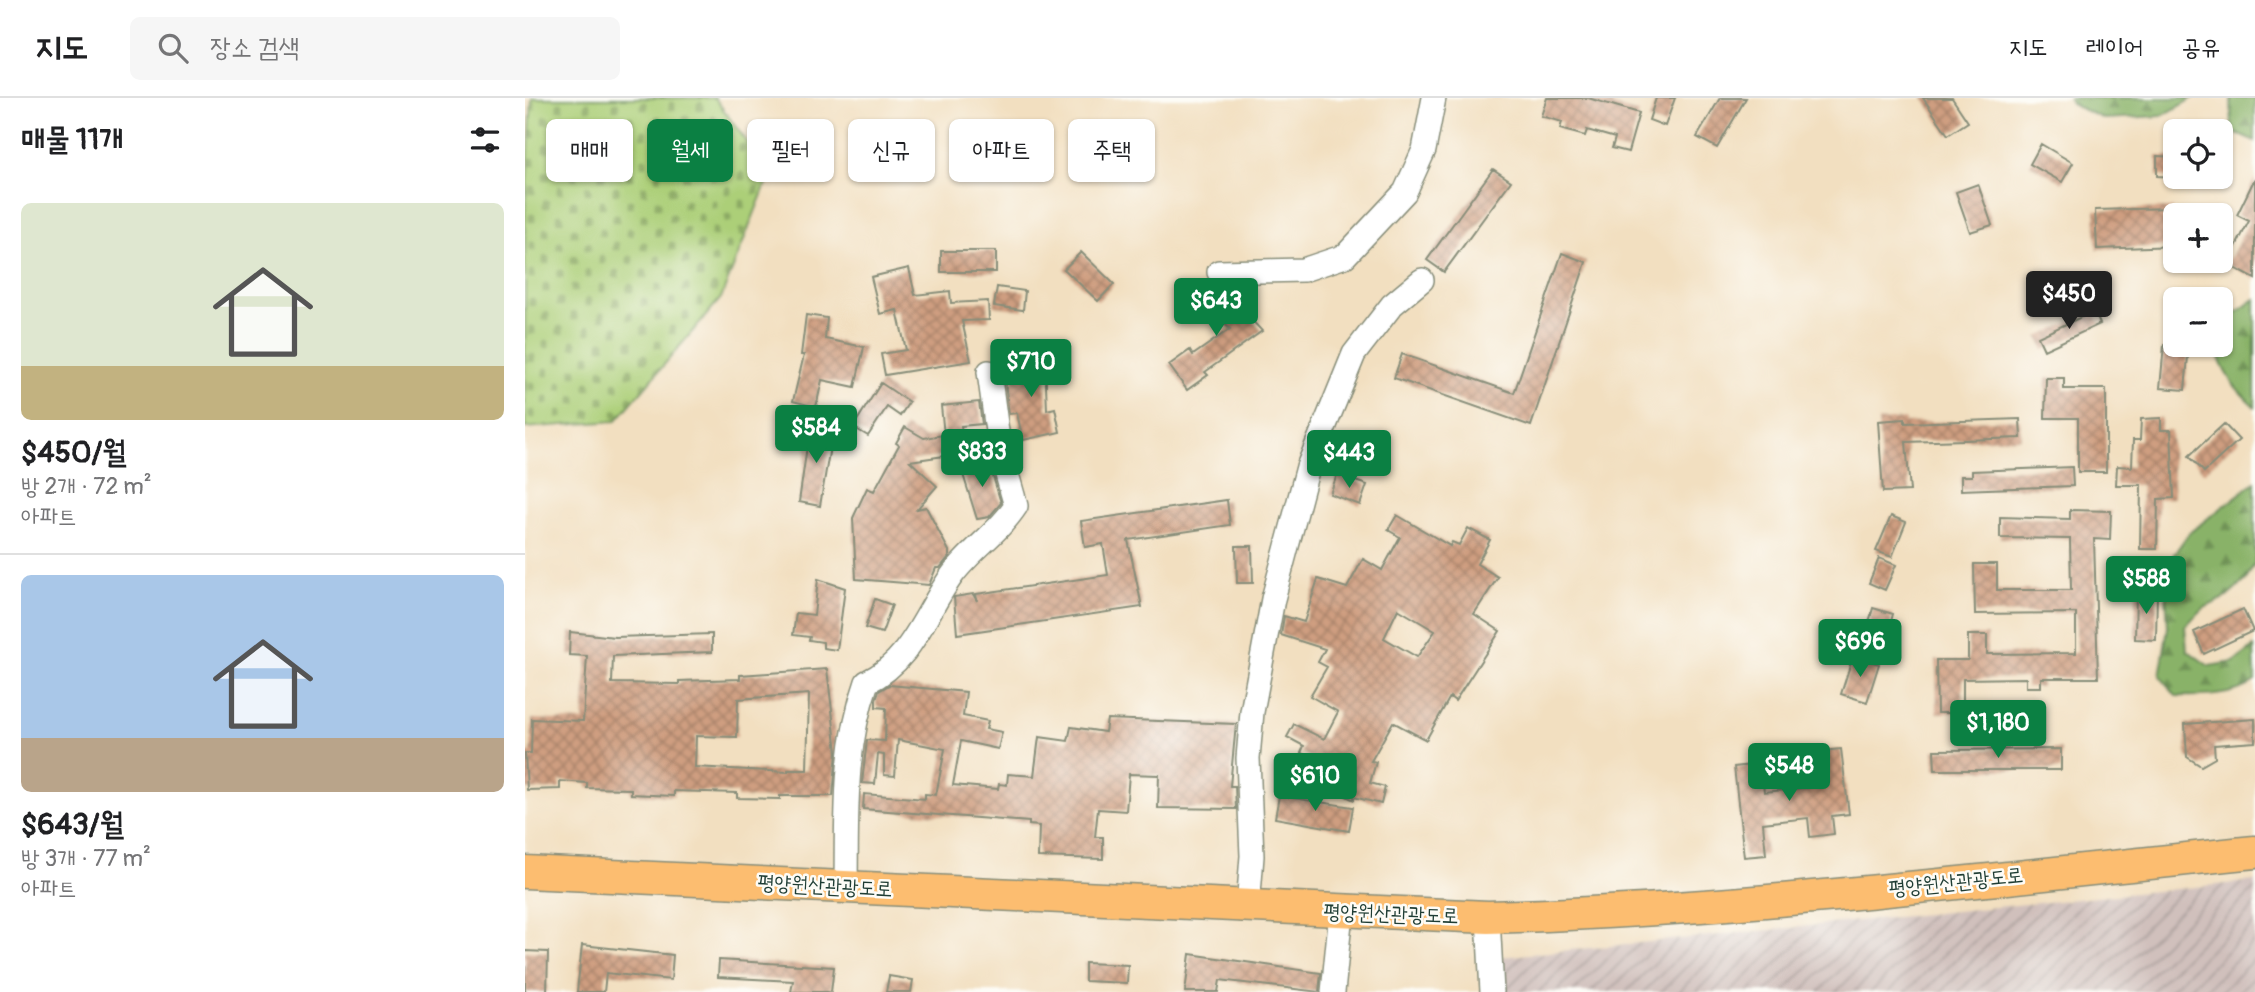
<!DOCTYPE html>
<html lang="ko">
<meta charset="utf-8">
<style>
body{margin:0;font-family:Pangolin,"Poor Story",sans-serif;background:#f6f6f6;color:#202124;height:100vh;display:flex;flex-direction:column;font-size:26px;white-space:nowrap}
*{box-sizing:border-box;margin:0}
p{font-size:23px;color:#757577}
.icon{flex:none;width:38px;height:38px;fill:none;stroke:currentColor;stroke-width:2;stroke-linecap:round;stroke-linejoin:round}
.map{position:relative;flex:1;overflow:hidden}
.details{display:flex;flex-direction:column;background:#fff;width:525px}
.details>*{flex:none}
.hud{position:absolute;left:21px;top:21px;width:665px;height:63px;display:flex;gap:14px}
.tools{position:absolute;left:1638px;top:21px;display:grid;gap:14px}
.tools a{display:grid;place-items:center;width:70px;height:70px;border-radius:10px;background:#fff;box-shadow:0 2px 5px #0004;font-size:35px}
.price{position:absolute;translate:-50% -60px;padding:0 16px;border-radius:7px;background:#0b8043;color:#fff;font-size:23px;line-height:46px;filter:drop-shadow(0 2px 4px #0008)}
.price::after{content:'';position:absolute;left:50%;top:42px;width:21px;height:16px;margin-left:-10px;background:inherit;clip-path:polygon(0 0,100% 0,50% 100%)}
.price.current{background:#222;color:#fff}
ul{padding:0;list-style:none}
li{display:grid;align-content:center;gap:14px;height:371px;padding:0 21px}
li+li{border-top:2px solid #e0e0e0}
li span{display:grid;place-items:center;height:217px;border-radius:10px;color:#555}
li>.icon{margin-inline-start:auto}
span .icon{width:126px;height:126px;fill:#fffc;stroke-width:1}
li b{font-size:30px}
h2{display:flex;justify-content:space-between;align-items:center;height:84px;padding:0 21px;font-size:30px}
.tag{padding:0 24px;border-radius:10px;background:#fff;box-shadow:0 2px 5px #0004;font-size:24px;line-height:63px}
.tag.current{background:#0b8043;color:#fff}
header{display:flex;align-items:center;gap:42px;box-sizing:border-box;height:98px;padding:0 35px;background:#fff;border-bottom:2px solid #e0e0e0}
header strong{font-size:33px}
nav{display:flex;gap:38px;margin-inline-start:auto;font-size:24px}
.search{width:490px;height:63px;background:#f6f6f6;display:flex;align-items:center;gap:18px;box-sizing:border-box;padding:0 24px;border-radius:10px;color:#757577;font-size:26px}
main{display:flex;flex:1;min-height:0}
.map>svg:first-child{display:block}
.industrial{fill:url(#industrial-furrows)}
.forest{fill:url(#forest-firs);stroke:#54784e;stroke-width:2}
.cemetery{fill:url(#cemetery-stones);stroke:#668656;stroke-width:2}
.building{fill:url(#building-cross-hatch);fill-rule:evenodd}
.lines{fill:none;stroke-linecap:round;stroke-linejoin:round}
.minor-casing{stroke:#888e7a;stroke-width:26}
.highway-casing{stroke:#888e7a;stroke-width:35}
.minor{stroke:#fff;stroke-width:23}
.highway{stroke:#fcbd6f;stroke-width:32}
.labels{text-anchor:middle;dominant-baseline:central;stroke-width:5;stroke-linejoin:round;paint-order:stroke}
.street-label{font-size:21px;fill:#1f3d34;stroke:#fdfcf7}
</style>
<header>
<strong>지도</strong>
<div class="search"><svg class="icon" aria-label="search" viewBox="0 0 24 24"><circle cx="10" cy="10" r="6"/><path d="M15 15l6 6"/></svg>장소 검색</div>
<nav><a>지도</a><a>레이어</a><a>공유</a></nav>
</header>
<main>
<section class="details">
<h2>매물 11개<svg class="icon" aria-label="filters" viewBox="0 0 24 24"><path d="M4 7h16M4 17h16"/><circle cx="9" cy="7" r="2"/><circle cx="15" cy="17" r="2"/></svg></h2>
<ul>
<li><span style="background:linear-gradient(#dfe7d0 75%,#c2b280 0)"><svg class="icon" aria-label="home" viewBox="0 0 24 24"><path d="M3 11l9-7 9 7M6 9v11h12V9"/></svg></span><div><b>$450/월</b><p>방 2개 · 72 m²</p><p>아파트</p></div></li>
<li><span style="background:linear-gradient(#a9c7e8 75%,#b9a48a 0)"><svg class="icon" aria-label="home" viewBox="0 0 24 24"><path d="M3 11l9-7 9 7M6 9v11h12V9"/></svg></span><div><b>$643/월</b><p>방 3개 · 77 m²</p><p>아파트</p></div></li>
</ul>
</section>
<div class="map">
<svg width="1730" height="894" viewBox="0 0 1730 894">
<defs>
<pattern id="industrial-furrows" width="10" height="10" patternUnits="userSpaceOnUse" patternTransform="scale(1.75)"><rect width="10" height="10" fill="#d0c0bc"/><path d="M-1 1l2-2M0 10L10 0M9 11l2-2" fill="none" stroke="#a89d9a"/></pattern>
<pattern id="forest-firs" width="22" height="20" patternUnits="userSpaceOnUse" patternTransform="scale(1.75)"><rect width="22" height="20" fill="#89b268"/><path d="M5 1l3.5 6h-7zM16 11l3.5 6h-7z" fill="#6f9256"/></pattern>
<pattern id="cemetery-stones" width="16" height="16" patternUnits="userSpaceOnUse" patternTransform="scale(1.75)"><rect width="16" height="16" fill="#accf78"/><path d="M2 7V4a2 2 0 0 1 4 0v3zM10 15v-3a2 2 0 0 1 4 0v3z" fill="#8ba963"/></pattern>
<pattern id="building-cross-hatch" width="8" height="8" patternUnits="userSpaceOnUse" patternTransform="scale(1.75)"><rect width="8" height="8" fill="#cf9e80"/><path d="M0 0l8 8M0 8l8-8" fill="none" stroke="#a7826a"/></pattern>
</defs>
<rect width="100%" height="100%" fill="#fdfcf7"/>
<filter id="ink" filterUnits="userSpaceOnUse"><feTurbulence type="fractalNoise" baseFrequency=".0143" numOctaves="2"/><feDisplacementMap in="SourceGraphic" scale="14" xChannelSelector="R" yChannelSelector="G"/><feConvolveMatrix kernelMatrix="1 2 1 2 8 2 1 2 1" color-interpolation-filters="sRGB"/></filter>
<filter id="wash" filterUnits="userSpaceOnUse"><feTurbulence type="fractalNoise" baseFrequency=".00686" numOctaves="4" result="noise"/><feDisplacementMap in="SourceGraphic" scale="28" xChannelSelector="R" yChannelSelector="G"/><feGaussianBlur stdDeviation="1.57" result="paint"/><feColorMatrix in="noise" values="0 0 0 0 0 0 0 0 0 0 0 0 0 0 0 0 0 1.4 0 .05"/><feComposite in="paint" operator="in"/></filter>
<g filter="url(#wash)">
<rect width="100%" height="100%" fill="#f2dfc0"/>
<path class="industrial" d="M 1730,783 L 1730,894 L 978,894 L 976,859 Z"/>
<path class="forest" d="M 1544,0 L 1668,0 L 1637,18 L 1579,21 L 1546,6 Z
M 1706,0 L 1730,0 L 1730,44 L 1707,34 Z
M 1730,201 L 1730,309 C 1709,290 1697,274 1690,247 L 1696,247 L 1698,224 Z
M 1730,384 L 1730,465 L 1721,482 L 1702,499 L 1679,510 L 1660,528 L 1662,552 L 1684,568 L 1709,564 L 1729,549 L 1730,583 C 1710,599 1675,599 1651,598 L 1635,578 L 1643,529 L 1640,479 L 1649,456 L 1664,435 Z"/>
<path class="cemetery" d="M 7,0 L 190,0 L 245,76 L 196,200 L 91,323 L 0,330 L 0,115 Z"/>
<g id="blocks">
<path class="building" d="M 1022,0 L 1063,0 L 1114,15 L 1103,54 L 1087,50 L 1090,40 L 1062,32 L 1060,38 L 1035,31 L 1037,24 L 1016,18 Z
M 1131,0 L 1150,0 L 1140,28 L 1124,22 Z
M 1195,0 L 1221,0 L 1192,50 L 1172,39 Z
M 1398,0 L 1427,0 L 1443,24 L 1423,37 Z
M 1516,46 L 1548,65 L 1537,84 L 1505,66 Z
M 1632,58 L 1650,59 L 1650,79 L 1632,78 Z
M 968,71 L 986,83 L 919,174 L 902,162 Z
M 1730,80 L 1730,181 L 1702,166 L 1724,123 L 1712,117 Z
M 1453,86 L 1467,127 L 1445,134 L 1431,94 Z
M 1648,110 L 1649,148 L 1572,151 L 1570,112 Z
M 416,153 L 471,153 L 471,174 L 416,174 Z
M 556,154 L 589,186 L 573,203 L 539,171 Z
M 1037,155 L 1061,164 L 1006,328 L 869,280 L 877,256 L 989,295 Z
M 384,170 L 390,197 L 425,193 L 426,205 L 463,203 L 464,222 L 437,223 L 446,263 L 360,277 L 356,256 L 381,252 L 372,212 L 355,216 L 346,179 Z
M 686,185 L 695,188 L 737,233 L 680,274 L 683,277 L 662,292 L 644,267 L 665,252 L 668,257 L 705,231 L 673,197 Z
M 472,189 L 500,193 L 498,212 L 469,208 Z
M 1569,213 L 1575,226 L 1519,252 L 1513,239 Z
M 281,217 L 302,220 L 300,241 L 339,249 L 330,289 L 297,282 L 291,309 L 268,303 L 279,257 L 276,257 Z
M 1639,247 L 1664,247 L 1660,292 L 1635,290 Z
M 490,260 L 520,262 L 522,312 L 530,310 L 535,334 L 498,342 L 492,315 L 484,316 L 480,284 L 488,285 Z
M 1521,280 L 1539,280 L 1539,291 L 1581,291 L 1581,374 L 1553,374 L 1553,320 L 1520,320 Z
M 356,285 L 384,304 L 375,318 L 362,309 L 343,338 L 328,329 Z
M 454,304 L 457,326 L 436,328 L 440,355 L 385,363 L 412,388 L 392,411 L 401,409 L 424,453 L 424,459 L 415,470 L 411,470 L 404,487 L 331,481 L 328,420 L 342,390 L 349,393 L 374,347 L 371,345 L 380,329 L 399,340 L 419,337 L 416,308 Z
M 1636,320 L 1636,332 L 1646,332 L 1649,400 L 1633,401 L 1632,451 L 1615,451 L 1616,387 L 1591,387 L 1592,368 L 1607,369 L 1608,342 L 1615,342 L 1616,321 Z
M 1380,321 L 1380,325 L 1495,321 L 1496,340 L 1381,344 L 1385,393 L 1358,394 L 1353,323 Z
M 1699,326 L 1714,342 L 1679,374 L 1664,358 Z
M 285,327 L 308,331 L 295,408 L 274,404 Z
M 463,362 L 476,405 L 464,419 L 452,421 L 436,370 Z
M 1547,369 L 1548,388 L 1436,392 L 1436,378 L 1447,378 L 1447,373 Z
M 812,377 L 842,387 L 835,407 L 805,396 Z
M 702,402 L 705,427 L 603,442 L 617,509 L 432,536 L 429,499 L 448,496 L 452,503 L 451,496 L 583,477 L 578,446 L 560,449 L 556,423 Z
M 1545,412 L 1586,413 L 1585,442 L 1569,441 L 1573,580 L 1516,580 L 1516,589 L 1501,589 L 1501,580 L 1438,581 L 1438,615 L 1412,615 L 1411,562 L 1443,562 L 1443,537 L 1462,537 L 1462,556 L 1551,555 L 1551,515 L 1450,516 L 1449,466 L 1472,466 L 1472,492 L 1546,492 L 1545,441 L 1475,440 L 1475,419 L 1545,421 Z
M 872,417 L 925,448 L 927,444 L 934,447 L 943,430 L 965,442 L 952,466 L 973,479 L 949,516 L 975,533 L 930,603 L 925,599 L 901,642 L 868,624 L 846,663 L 851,664 L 845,685 L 860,689 L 856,706 L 829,699 L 829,702 L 779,677 L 787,660 L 776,655 L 779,648 L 762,639 L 769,626 L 799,641 L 813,614 L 785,598 L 802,569 L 793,564 L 800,551 L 756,537 L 759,518 L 779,524 L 793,481 L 822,490 L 838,461 L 857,472 L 875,439 L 863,432 ZM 873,511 L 910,533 L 892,559 L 859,540 Z
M 1366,418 L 1381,424 L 1367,459 L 1351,453 Z
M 711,448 L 727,448 L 728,485 L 712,485 Z
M 1354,460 L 1371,467 L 1360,492 L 1344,485 Z
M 293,481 L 320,490 L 312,552 L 298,550 L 298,544 L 284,542 L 285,539 L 268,537 L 271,515 L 289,517 Z
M 1611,493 L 1632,494 L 1631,542 L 1610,541 Z
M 350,501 L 367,507 L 357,535 L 340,530 Z
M 1348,510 L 1368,516 L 1363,535 L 1343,528 Z
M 1718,511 L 1728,533 L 1679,556 L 1669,534 Z
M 45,534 L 90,539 L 187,536 L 187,554 L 88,558 L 87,585 L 154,586 L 154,583 L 215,581 L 215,577 L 302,571 L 312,654 L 308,698 L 255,698 L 255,701 L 212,700 L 212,695 L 149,693 L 149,698 L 106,696 L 106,691 L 62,690 L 62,685 L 35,683 L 35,691 L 2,692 L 0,655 L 6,655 L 7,621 L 58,623 L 62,558 L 44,557 ZM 284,596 L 282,672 L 263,672 L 263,674 L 170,669 L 171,638 L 212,639 L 213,601 Z
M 1328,558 L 1354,566 L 1342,604 L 1316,596 Z
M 364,587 L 441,594 L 438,618 L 463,623 L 461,631 L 477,634 L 473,651 L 436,643 L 428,687 L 473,691 L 474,686 L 482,687 L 483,676 L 509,678 L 514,639 L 543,643 L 546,629 L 580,634 L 582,621 L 711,626 L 705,688 L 710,688 L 711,711 L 633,710 L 634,677 L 604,676 L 601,713 L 573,711 L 570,739 L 578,739 L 578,761 L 513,759 L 514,728 L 504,727 L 504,724 L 338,711 L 339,696 L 400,701 L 400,696 L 411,697 L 420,651 L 373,642 L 370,678 L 359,677 L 359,657 L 353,656 L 350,686 L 337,685 L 342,642 L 360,643 L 361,610 L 351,609 L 351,602 L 354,593 Z
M 1730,621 L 1730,644 L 1689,647 L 1690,660 L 1676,668 L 1662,659 L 1660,626 Z
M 1316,651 L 1324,716 L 1307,718 L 1309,736 L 1285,739 L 1283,720 L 1238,725 L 1241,757 L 1219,759 L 1209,669 L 1236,666 L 1239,694 L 1301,688 L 1297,653 Z
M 1536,651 L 1536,672 L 1410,672 L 1409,652 Z
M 754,698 L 828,709 L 824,733 L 750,720 Z
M 57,847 L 148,857 L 146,882 L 81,875 L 79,894 L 52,894 Z
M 0,853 L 23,854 L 22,894 L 0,894 Z
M 665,856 L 796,875 L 794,894 L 695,882 L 693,894 L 660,894 Z
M 194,862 L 309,869 L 306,894 L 266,894 L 268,883 L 193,879 Z
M 560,865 L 603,867 L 602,885 L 560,883 Z
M 364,878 L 388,882 L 386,894 L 361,894 Z"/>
</g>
</g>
<g filter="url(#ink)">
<use href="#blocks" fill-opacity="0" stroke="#888e7a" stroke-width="2"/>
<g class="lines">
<defs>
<path id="minor" d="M 694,174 L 778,172 L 820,158 L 880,94 L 899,52 L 909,0
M 321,789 C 322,719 318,651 342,584 C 388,562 400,514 428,476 C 447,451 474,434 491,408 L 474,348 L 464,274
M 723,809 L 727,758 L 723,660 L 727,614 L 748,501 L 783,369 L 829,256 L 867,207 L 897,182
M 963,819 L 967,894
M 808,894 L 816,814"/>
<path id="highway" d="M 0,774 L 963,819 C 1220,812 1475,780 1730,754"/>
</defs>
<use href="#minor" class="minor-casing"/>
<use href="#highway" class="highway-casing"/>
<use href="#minor" class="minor"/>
<use href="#highway" class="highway"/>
</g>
</g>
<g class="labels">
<g class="street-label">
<text transform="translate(1431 784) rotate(-6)">평양원산관광도로</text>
<text transform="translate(300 788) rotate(3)">평양원산관광도로</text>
<text transform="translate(866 816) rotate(2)">평양원산관광도로</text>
</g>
</g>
</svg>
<div class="tools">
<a><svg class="icon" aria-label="locate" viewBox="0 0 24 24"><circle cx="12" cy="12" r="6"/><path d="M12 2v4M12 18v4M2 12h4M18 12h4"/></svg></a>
<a>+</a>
<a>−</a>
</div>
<b class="price current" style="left:1544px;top:233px">$450</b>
<b class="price" style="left:691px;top:240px">$643</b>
<b class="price" style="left:506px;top:301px">$710</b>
<b class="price" style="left:291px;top:367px">$584</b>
<b class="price" style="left:457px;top:391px">$833</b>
<b class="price" style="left:824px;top:392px">$443</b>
<b class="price" style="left:1621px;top:518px">$588</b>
<b class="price" style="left:1335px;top:581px">$696</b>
<b class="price" style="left:1473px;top:662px">$1,180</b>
<b class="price" style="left:1264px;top:705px">$548</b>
<b class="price" style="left:790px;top:715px">$610</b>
<div class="hud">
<a class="tag">매매</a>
<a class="tag current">월세</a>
<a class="tag">필터</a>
<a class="tag">신규</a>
<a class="tag">아파트</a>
<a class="tag">주택</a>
</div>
</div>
</main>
